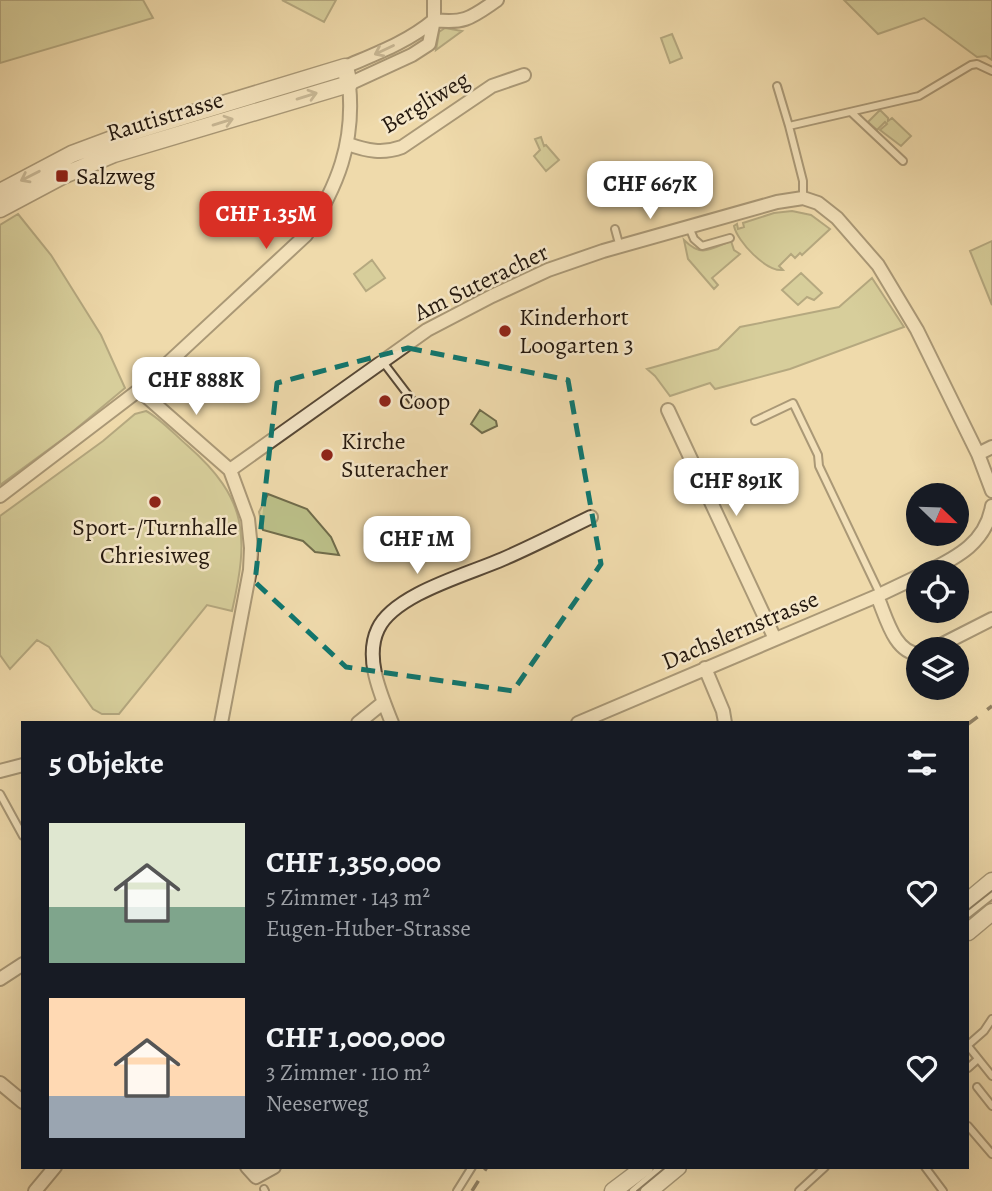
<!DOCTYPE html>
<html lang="de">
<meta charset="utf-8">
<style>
body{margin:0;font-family:Alegreya,serif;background:#20242c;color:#f1f3f6;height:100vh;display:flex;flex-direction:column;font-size:26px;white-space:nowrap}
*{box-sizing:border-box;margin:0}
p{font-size:23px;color:#9ea1a6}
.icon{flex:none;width:38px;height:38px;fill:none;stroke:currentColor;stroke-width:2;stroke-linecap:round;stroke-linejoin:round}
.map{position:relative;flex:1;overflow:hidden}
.side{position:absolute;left:21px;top:721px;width:948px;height:448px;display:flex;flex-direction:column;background:#171b24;border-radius:0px;box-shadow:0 7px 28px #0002}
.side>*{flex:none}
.needle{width:46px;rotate:113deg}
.buttons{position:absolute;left:906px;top:483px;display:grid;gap:14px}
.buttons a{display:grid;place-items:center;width:63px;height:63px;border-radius:50%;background:#171b24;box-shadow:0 7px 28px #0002;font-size:35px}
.price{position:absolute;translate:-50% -60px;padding:0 16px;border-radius:14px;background:#fff;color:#222;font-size:23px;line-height:46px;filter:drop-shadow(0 2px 4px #0008)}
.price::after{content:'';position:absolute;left:50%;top:42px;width:21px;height:16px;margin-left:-10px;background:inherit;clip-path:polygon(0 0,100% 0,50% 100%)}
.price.on{background:#d93025;color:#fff}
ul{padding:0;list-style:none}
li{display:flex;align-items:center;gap:21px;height:175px;padding:0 28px}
li span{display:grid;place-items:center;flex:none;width:196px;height:140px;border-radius:0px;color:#555}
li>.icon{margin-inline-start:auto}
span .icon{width:84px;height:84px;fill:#fffc;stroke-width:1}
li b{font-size:30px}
h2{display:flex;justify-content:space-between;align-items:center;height:84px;padding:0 28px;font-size:30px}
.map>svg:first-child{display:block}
.green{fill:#bbbf88;stroke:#706c4b;stroke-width:2}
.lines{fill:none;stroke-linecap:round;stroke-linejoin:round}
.service-casing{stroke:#574836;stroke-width:10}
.minor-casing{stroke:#574836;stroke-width:16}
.tertiary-casing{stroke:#574836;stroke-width:19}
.service{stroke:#f5e7c9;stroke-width:6}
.minor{stroke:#f5e7c9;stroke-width:12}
.tertiary{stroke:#f5e7c9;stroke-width:16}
.tram{stroke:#24180e;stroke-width:2}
.rail{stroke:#24180e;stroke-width:3.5;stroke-dasharray:12 12;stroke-linecap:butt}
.oneway{stroke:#978a75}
.marked{fill:none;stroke:#0f766e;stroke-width:5;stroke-dasharray:14 9;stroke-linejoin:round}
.poi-dot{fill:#8f2418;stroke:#f5e7c9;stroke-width:2.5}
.labels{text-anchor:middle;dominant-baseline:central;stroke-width:5;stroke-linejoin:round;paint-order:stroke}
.street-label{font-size:24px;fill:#24180e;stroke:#f5e7c9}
.poi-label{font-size:24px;fill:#24180e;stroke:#f5e7c9;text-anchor:start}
</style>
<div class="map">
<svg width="992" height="1191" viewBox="0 0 992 1191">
<rect width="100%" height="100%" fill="#efdaac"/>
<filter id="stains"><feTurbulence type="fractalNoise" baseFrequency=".00286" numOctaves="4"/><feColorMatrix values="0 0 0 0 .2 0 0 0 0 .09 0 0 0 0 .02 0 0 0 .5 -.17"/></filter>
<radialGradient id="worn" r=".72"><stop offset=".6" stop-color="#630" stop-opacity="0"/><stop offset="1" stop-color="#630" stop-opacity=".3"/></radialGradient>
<path class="green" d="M 0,0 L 143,0 L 153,18 L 0,63 Z
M 282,0 L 336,0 L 324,22 Z
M 844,0 L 992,0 L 992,60 L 986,56 L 977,57 L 924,18 L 878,34 Z
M 445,28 L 462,31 L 436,50 L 439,32 Z
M 672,34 L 682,58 L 670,63 L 661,38 Z
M 880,110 L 888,118 L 888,121 L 892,118 L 911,136 L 901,146 L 880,130 L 887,124 L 885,122 L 877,130 L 868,122 Z
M 541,137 L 544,146 L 546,145 L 559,160 L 546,171 L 534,156 L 540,150 L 535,139 Z
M 792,211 L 811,215 L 830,229 L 802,255 L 800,253 L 795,258 L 791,254 L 779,266 L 783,270 C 766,272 737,241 734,226 L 737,224 L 738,229 L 744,227 L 743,223 L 774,213 Z
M 18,214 L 51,255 L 101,335 L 125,388 L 71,433 L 0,485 L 0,225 Z
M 684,240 C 702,258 710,249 731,241 L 734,250 L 740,254 L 712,278 L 718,285 L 714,289 L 688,259 Z
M 992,241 L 992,305 L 970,251 Z
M 372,260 L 385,278 L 366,291 L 354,274 Z
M 801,273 L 822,293 L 814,300 L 807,297 L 798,305 L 782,290 Z
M 872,278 L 904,327 L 790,369 L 715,389 L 710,383 L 670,396 L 655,376 L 647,369 L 718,349 L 740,327 L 839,307 Z
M 480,410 L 496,421 L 497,426 L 482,433 L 471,424 Z
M 146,411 C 161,419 174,434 188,446 C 248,499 249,536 232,611 L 207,605 L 119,714 L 102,714 L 93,709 L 49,647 L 37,640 L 10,669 L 0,655 L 0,516 L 103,441 L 135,414 Z
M 268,494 L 307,509 L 331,537 L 339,555 L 315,552 L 303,541 L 263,530 L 259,512 Z"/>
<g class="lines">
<defs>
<path id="service" d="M 777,86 L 789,126
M 851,112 L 903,161
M 803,198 L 803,181 L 789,126 L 919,96 L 971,65 L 977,64 L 992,71
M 689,227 L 694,239 L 702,246 L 730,238
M 615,229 L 618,240
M 383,362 L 415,404
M 755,421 L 793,403 L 818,455 L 819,466 L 880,594
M 0,794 L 23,836
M 968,914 L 992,895
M 968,1045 L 984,1031 L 992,1019
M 968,1046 L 992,1076
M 968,1068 L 978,1059
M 977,1087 L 992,1106
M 968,1126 L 992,1154
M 925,1167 L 943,1191
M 264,1189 L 265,1191
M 457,1191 L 472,1167
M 633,1191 L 661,1167
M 799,1191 L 825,1167"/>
<path id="minor" d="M 345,67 C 375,54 408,42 434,20 C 466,24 472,17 497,0
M 348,144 C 367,151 383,154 402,147 L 492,86 L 524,75
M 139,390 L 230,470 L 248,519 L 251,548 L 250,570 L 221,723
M 668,410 L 775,639
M 978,454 L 992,447
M 230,470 L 427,330 L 492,296 L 548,270 L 603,251 L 777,202 L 803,198 L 818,203 L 837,218 L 878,265 L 917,330 L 978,454 L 992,491
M 0,496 L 139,390 L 306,235 C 338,186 355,142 349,84 L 412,55 L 429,44 L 434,20 L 434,0
M 927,572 C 958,557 986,542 992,506
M 877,596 C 886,616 894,653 919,654
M 933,649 L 992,619
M 705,668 L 723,711 L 725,723
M 358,723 L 384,702
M 392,723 C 381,695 364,658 378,629 C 394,594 469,574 503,559 C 533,546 562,531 591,517
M 578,723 L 877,596 L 919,576
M 0,771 L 23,765
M 0,979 L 23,964
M 0,1083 L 23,1102
M 247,1167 L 256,1177 L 274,1167
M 35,1191 L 55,1167"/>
<path id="tertiary" d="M 0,192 L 72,154 L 131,132 L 345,67 L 349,84 L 114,154 L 62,176 L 0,209
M 968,901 L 992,881
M 968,932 L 992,912
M 613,1191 L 645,1167
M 649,1191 L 678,1167"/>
</defs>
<use href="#service" class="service-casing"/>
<use href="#minor" class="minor-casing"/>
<use href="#tertiary" class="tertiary-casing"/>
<use href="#service" class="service"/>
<use href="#minor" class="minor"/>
<use href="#tertiary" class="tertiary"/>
<path class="tram" d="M 968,910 L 992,891
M 637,1191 L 666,1167"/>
<path class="rail" d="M 968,724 L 992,706
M 472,1191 L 487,1167"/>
</g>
<defs><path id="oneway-shaft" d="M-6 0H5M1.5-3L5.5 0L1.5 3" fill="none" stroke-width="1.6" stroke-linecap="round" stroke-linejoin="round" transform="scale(1.75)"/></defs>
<g class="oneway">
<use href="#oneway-shaft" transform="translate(384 50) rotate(155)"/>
<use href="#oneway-shaft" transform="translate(307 96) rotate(-17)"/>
<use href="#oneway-shaft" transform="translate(223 122) rotate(-17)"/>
<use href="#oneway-shaft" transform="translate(30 176) rotate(153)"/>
</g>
<path d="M0 0H992V1191H0ZM 408,348 L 568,380 L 601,564 L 513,691 L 346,667 L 255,582 L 277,383 Z" fill="#efdaac" fill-opacity=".55" fill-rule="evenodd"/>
<path class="marked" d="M 408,348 L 568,380 L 601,564 L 513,691 L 346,667 L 255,582 L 277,383 Z"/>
<g class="poi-dot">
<rect x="55" y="169" width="14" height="14" rx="3.5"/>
<circle cx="505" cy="331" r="7"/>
<circle cx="385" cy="401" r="7"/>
<circle cx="327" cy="455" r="7"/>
<circle cx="155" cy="502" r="7"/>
</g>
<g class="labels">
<g class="street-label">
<text transform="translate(425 102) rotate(-31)">Bergliweg</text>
<text transform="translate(165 116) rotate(-17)">Rautistrasse</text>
<text transform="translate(481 282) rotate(-26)">Am Suteracher</text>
<text transform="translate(740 630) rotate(-23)">Dachslernstrasse</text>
</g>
<g class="poi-label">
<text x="76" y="176">Salzweg</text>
<text x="519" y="317">Kinderhort<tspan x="519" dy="28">Loogarten 3</tspan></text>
<text x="399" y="401">Coop</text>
<text x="341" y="441">Kirche<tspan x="341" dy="28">Suteracher</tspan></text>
<text x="155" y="527" text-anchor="middle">Sport-/Turnhalle<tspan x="155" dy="28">Chriesiweg</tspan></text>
</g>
</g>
<rect width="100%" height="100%" filter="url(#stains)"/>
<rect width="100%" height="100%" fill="url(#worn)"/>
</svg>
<div class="buttons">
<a><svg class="needle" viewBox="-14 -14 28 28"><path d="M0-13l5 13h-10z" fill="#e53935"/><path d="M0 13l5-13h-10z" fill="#9ea1a6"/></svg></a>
<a><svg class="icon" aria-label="locate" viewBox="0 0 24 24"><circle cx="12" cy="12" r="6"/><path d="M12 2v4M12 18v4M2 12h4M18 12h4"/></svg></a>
<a><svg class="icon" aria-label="layers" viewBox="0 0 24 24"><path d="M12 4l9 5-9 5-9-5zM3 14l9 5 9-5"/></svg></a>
</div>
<b class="price" style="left:650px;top:221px">CHF 667K</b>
<b class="price on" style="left:266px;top:251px">CHF 1.35M</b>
<b class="price" style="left:196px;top:417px">CHF 888K</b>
<b class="price" style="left:736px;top:518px">CHF 891K</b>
<b class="price" style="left:417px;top:576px">CHF 1M</b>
<section class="side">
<h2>5 Objekte<svg class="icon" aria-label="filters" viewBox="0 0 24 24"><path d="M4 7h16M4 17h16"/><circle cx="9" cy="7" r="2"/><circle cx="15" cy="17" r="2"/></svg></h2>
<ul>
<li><span style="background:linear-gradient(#dfe7d0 60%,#7fa58c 0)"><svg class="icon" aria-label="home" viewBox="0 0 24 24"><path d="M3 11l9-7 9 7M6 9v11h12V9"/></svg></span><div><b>CHF 1,350,000</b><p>5 Zimmer · 143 m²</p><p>Eugen-Huber-Strasse</p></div><svg class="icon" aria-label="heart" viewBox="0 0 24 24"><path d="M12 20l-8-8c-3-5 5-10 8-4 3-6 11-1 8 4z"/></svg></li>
<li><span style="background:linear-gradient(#ffd9b3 70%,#9aa5b1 0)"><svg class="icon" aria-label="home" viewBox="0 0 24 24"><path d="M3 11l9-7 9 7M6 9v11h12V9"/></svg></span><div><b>CHF 1,000,000</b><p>3 Zimmer · 110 m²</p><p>Neeserweg</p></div><svg class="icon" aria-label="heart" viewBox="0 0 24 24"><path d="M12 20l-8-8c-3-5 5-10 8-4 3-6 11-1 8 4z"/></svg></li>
</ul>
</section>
</div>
